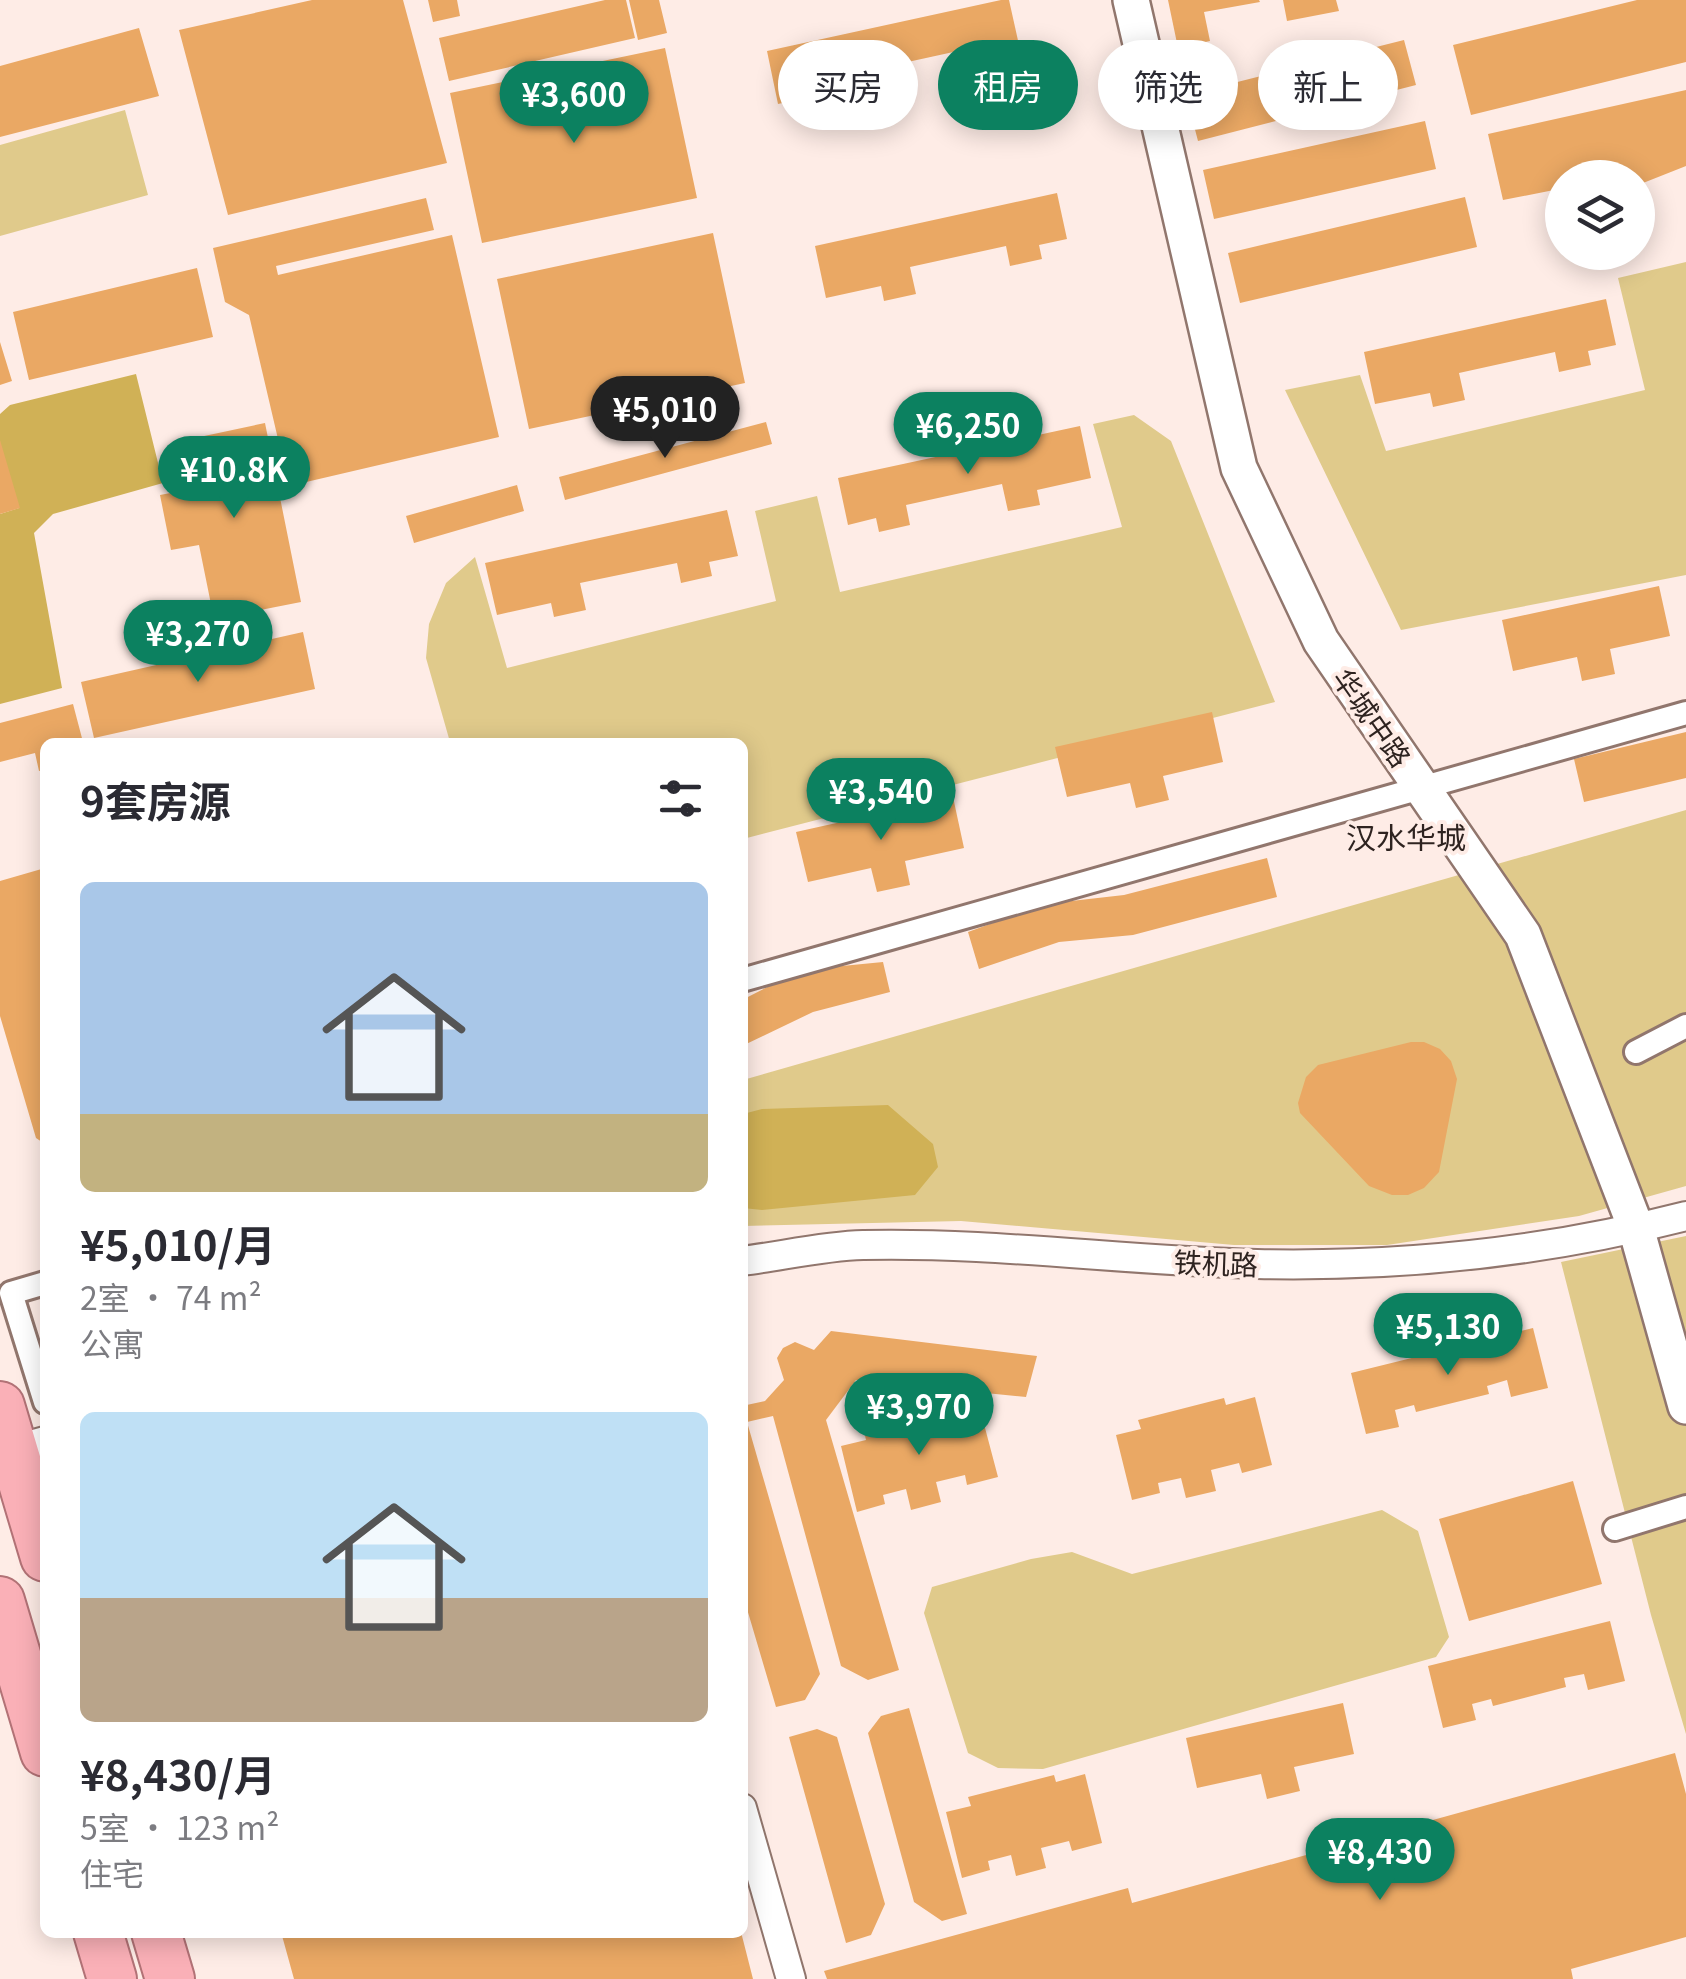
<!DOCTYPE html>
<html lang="zh">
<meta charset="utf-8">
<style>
body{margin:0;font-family:Georgia,"Noto Sans SC",serif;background:#f7f7f7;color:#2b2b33;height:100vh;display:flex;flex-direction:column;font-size:38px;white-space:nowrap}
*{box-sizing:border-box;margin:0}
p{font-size:32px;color:#7c7c81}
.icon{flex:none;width:55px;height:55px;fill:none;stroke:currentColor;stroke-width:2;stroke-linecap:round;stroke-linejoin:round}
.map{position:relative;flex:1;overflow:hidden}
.sheet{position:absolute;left:40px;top:738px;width:708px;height:1200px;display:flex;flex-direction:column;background:#fff;border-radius:15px;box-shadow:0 5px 25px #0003}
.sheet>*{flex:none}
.hud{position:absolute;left:778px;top:40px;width:758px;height:90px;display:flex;gap:20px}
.controls{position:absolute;left:1545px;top:160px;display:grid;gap:20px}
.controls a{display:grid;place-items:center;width:110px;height:110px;border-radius:50%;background:#fff;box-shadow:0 5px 25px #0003;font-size:50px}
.price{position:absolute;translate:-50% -85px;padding:0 22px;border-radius:35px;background:#0c8160;color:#fff;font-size:32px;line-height:65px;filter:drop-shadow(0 2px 5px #0008)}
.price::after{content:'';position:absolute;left:50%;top:60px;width:30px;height:22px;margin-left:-15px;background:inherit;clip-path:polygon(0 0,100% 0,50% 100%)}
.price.selected{background:#222;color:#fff}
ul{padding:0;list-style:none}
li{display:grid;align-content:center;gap:20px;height:530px;padding:0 40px}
li span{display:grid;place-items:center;height:310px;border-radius:15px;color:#555}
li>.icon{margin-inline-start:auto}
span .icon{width:180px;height:180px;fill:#fffc;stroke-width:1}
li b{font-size:42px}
h2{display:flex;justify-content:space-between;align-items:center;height:120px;padding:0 40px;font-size:42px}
.tag{padding:0 35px;border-radius:45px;background:#fff;box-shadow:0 5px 25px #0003;font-size:35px;line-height:90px}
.tag.selected{background:#0c8160;color:#fff}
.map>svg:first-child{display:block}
.green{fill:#e0ca8b}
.forest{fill:#d0b156}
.building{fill:#eaa864}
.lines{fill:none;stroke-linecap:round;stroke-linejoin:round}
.pedestrian-casing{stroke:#91766d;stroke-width:28}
.minor-casing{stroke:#91766d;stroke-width:32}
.tertiary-casing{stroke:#91766d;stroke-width:40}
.trunk-casing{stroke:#b27276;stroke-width:52}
.pedestrian{stroke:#fff;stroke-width:22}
.minor{stroke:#fff;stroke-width:28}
.tertiary{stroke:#fff;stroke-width:35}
.trunk{stroke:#fab0b7;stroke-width:48}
.labels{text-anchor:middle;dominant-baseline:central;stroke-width:8;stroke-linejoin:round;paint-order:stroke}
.street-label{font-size:28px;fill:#2e2320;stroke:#feece6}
.neighbourhood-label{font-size:30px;fill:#2e2320;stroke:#feece6}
</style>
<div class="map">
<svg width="1686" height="1979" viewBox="0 0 1686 1979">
<rect width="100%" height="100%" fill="#feece6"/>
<path class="green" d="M 125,110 L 148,195 L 0,236 L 0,145 Z
M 1686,262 L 1686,575 L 1401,630 L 1285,390 L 1360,375 L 1386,451 L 1645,390 L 1618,278 Z
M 1134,415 L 1171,441 L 1275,702 L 743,839 L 742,742 L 450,742 L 426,658 L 429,624 L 446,583 L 475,557 L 507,668 L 776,601 L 755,511 L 817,496 L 840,592 L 1122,527 L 1093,424 Z
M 1686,810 L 1686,1186 L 1579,1216 L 1387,1245 L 1234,1245 L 961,1221 L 743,1226 L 743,1080 Z
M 1686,1236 L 1686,1734 L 1651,1615 L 1561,1262 Z
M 1382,1510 L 1418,1531 L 1449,1637 L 1436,1657 L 1043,1769 L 998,1768 L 968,1753 L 924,1613 L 932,1587 L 1031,1559 L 1072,1552 L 1132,1574 Z"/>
<path class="forest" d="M 136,374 L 163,483 L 53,514 L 34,533 L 62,688 L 0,704 L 0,514 L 19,508 L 0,443 L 0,414 L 10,405 Z
M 888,1105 L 933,1144 L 938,1167 L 915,1195 L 762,1210 L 743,1208 L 743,1114 L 762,1109 Z"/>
<path class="building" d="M 312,0 L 403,0 L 447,163 L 228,215 L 179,30 Z
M 428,0 L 457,0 L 460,16 L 433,22 Z
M 605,0 L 626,0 L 635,38 L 449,81 L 439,38 Z
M 629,0 L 659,0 L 667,33 L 638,40 Z
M 1001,0 L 1009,0 L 1019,45 L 991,51 L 994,64 L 962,71 L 958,51 L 862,72 L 868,99 L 836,106 L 832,92 L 778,104 L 767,51 Z
M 1168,0 L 1259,0 L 1260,2 L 1204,12 L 1210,41 L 1178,48 Z
M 1283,0 L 1336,0 L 1339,11 L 1287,21 Z
M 1637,0 L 1686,0 L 1686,62 L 1471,115 L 1453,45 Z
M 139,28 L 159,96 L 0,137 L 0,66 Z
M 1404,40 L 1416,85 L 1198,141 L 1186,95 Z
M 665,48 L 697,198 L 482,243 L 450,93 Z
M 1686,90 L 1686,166 L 1638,185 L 1638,178 L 1562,178 L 1562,202 L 1556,203 L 1554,190 L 1503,200 L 1488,134 Z
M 1425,121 L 1436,169 L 1214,219 L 1203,170 Z
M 1057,193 L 1067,239 L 1039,245 L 1042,259 L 1010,266 L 1006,246 L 910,267 L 916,294 L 884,301 L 881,286 L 826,298 L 815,246 Z
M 1465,197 L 1477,247 L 1240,303 L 1228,253 Z
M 426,198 L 434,230 L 276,266 L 278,275 L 452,235 L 499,437 L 289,486 L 249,315 L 225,302 L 213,248 Z
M 713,233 L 745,383 L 529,429 L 497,279 Z
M 197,268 L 213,337 L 29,380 L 13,312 Z
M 1606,299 L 1616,345 L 1588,351 L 1591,365 L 1559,372 L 1555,352 L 1459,373 L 1465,400 L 1433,407 L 1430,393 L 1375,404 L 1364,352 Z
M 0,342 L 12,381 L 0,385 Z
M 766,422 L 772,444 L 565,500 L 559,477 Z
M 265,423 L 301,602 L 214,619 L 199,545 L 171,550 L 160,495 L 186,490 L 176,442 Z
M 1080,426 L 1091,478 L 1037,490 L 1040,505 L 1008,511 L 1002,484 L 906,505 L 910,525 L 879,532 L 876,518 L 848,525 L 838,478 Z
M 0,440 L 20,508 L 0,514 Z
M 517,485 L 524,511 L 414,543 L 406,516 Z
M 727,510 L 738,556 L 709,562 L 712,576 L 681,583 L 677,563 L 580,583 L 586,610 L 554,617 L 551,603 L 497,615 L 485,563 Z
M 1659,586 L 1670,636 L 1610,649 L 1615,674 L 1582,681 L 1577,657 L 1513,671 L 1502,620 Z
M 303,632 L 315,689 L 94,738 L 81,682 Z
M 73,704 L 83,742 L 45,742 L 45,770 L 39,771 L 35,753 L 0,762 L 0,723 Z
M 1212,712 L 1223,762 L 1163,776 L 1169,800 L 1136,808 L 1130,783 L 1067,797 L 1055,747 Z
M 1686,732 L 1686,778 L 1584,802 L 1574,759 Z
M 953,797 L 964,848 L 905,861 L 910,885 L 877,892 L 871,868 L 808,882 L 796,832 Z
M 1267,858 L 1277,897 L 1133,935 L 1059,942 L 979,969 L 968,932 L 1045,904 L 1124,895 Z
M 45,868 L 45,1144 L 36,1138 L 0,1016 L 0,881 Z
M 883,962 L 890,992 L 813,1012 L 742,1046 L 742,1000 L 801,970 Z
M 1411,1042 L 1424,1042 L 1440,1049 L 1451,1061 L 1457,1079 L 1439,1172 L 1424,1188 L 1408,1195 L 1392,1195 L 1369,1186 L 1300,1113 L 1298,1103 L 1306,1077 L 1318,1065 Z
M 1533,1328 L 1548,1388 L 1511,1397 L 1507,1380 L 1487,1386 L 1489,1394 L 1416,1412 L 1414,1405 L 1395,1410 L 1399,1427 L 1366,1434 L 1351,1373 Z
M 831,1331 L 1037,1356 L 1026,1397 L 856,1380 L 826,1420 L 899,1670 L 868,1680 L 841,1666 L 773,1416 L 747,1422 L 820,1674 L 805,1700 L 776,1707 L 742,1592 L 742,1406 L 765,1401 L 784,1380 L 777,1358 L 783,1348 L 795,1342 L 814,1350 Z
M 1255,1397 L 1272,1465 L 1242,1473 L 1239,1463 L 1211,1470 L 1216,1491 L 1186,1498 L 1181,1478 L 1158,1483 L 1160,1493 L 1132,1500 L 1116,1435 L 1141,1429 L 1138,1420 L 1224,1398 L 1226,1405 Z
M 949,1409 L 951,1416 L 980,1409 L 998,1477 L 967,1485 L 965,1475 L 936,1482 L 941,1502 L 911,1510 L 906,1489 L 883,1495 L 885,1504 L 857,1512 L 841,1446 L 866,1440 L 864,1431 Z
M 1573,1481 L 1602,1584 L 1469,1621 L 1439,1519 Z
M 1610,1621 L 1625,1681 L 1588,1690 L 1584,1674 L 1564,1678 L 1566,1687 L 1493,1706 L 1491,1699 L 1472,1704 L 1476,1720 L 1443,1728 L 1428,1666 Z
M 1343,1703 L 1354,1754 L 1294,1767 L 1300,1791 L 1267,1799 L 1261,1774 L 1197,1788 L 1186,1738 Z
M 909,1708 L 967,1914 L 942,1921 L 914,1902 L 868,1733 L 881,1716 Z
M 817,1729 L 837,1737 L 885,1904 L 871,1935 L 846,1943 L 789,1737 Z
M 1675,1753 L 1686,1794 L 1686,1937 L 1571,1969 L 1573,1979 L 827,1979 L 824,1971 L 1128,1888 L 1132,1903 Z
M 1085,1774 L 1102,1843 L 1072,1851 L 1069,1841 L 1041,1848 L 1046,1868 L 1016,1876 L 1011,1855 L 988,1861 L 990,1870 L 962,1878 L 946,1812 L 971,1806 L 968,1797 L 1054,1775 L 1056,1782 Z
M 281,1932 L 741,1932 L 753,1979 L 294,1979 Z"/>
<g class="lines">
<defs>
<path id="pedestrian" d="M 742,980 L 1686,713
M 1636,1052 L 1686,1026
M 45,1283 L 11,1293 L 45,1402
M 1615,1529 L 1686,1507"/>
<path id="minor" d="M 742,1261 C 782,1256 823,1246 863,1245 C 994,1242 1126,1261 1257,1264 C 1401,1267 1546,1252 1686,1216
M 13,1450 L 45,1441
M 742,1808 L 791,1979"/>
<path id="tertiary" d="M 1131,0 L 1239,468 L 1321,641 L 1523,935 L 1636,1228 L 1686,1406"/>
<path id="trunk" d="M 0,1406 L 45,1557
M 0,1601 L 45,1752
M 98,1932 L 112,1979
M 156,1932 L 170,1979"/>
</defs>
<use href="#pedestrian" class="pedestrian-casing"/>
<use href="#minor" class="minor-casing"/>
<use href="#tertiary" class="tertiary-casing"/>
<use href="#trunk" class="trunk-casing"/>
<use href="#pedestrian" class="pedestrian"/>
<use href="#minor" class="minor"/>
<use href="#tertiary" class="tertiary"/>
<use href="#trunk" class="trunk"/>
</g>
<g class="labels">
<g class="street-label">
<text transform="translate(1373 717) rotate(55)">华城中路</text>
<text transform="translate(1216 1262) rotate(2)">铁机路</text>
</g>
<g class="neighbourhood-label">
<text x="1406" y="836">汉水华城</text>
</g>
</g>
</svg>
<div class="controls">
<a><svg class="icon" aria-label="layers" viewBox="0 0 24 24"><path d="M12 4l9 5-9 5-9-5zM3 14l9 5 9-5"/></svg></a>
</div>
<b class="price" style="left:574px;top:146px">¥3,600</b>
<b class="price selected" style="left:665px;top:461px">¥5,010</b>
<b class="price" style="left:968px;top:477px">¥6,250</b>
<b class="price" style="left:234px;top:521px">¥10.8K</b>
<b class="price" style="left:198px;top:685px">¥3,270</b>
<b class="price" style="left:881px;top:843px">¥3,540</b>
<b class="price" style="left:1448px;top:1378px">¥5,130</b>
<b class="price" style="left:919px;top:1458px">¥3,970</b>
<b class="price" style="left:1380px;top:1903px">¥8,430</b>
<div class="hud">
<a class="tag">买房</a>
<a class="tag selected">租房</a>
<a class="tag">筛选</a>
<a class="tag">新上</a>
</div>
<section class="sheet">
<h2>9套房源<svg class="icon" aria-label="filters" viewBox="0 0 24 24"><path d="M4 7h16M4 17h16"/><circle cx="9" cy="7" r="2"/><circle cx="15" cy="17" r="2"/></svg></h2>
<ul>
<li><span style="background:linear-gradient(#a9c7e8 75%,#c2b280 0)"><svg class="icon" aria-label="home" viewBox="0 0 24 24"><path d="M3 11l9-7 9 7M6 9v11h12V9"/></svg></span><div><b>¥5,010/月</b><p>2室 · 74 m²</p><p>公寓</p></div></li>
<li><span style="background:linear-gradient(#bfe0f5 60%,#b9a48a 0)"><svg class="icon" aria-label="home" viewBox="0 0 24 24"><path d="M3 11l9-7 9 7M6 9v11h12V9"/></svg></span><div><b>¥8,430/月</b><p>5室 · 123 m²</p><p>住宅</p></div></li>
</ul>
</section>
</div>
